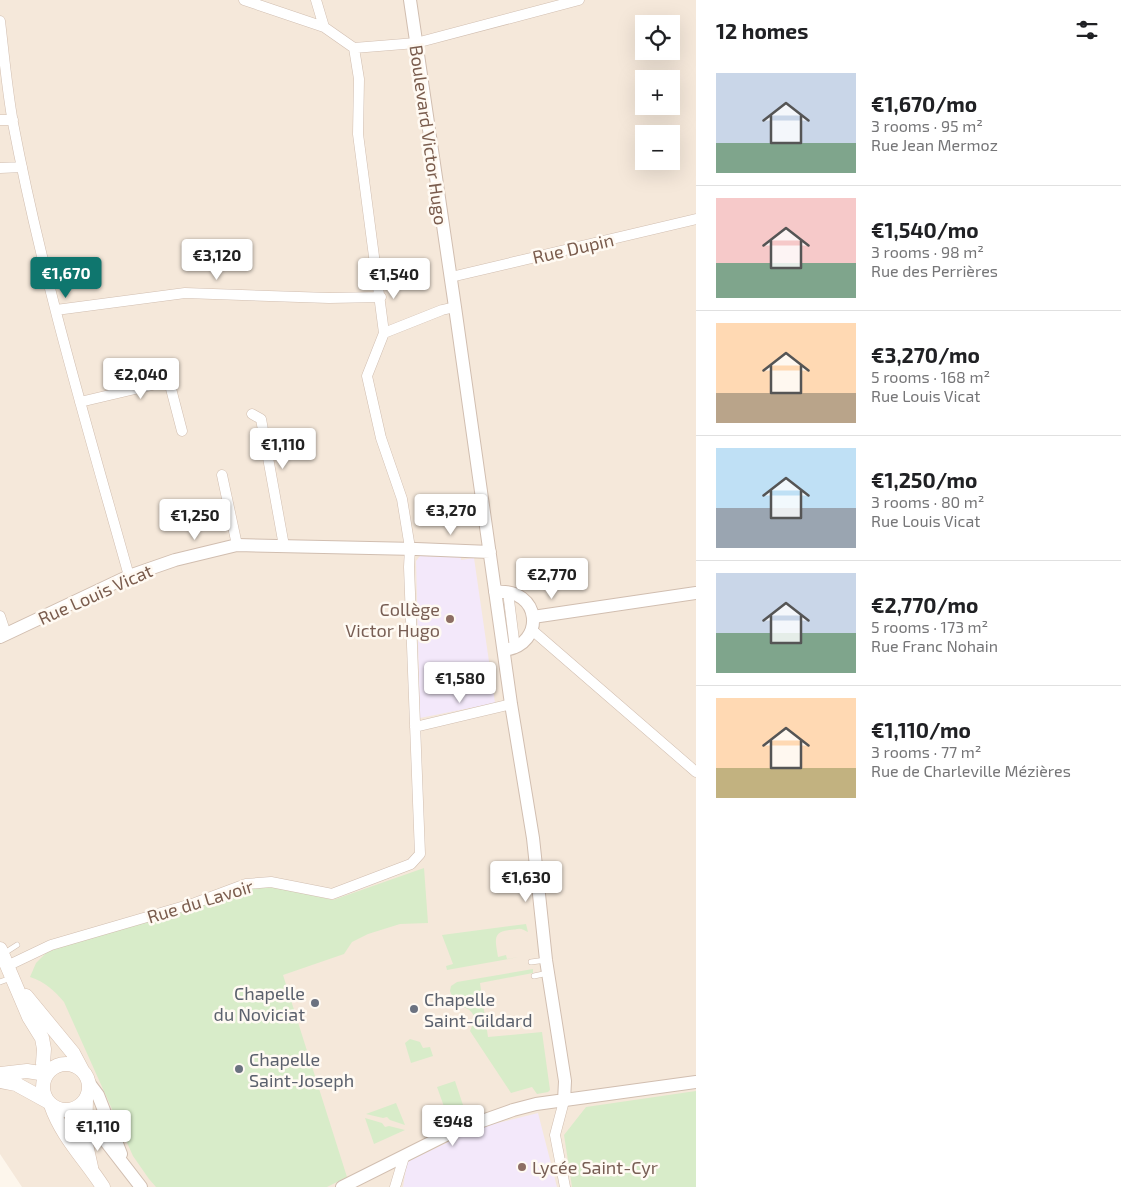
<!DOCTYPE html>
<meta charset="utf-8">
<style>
body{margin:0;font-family:"Exo 2",sans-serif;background:#f2f2f2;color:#202124;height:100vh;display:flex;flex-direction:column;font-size:19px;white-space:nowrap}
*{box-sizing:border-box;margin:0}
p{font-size:16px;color:#757577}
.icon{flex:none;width:28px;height:28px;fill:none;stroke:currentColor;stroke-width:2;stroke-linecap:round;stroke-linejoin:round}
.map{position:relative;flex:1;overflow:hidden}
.panel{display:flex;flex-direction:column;background:#fff;width:425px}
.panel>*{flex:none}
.buttons{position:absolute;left:635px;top:15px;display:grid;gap:10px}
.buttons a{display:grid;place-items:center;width:45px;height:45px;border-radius:0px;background:#fff;box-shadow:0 5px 20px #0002;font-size:25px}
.price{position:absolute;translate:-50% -42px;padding:0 11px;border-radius:5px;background:#fff;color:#222;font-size:16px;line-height:32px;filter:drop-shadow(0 1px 2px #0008)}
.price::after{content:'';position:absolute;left:50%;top:30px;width:15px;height:11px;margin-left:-8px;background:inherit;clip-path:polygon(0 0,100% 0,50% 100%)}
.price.selected{background:#0f766e;color:#fff}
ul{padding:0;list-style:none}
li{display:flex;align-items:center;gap:15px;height:125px;padding:0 20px}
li+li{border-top:1px solid #e0e0e0}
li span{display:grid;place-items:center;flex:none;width:140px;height:100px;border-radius:0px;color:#555}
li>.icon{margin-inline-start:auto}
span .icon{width:60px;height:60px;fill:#fffc;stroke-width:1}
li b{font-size:21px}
h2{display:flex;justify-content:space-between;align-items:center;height:60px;padding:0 20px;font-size:21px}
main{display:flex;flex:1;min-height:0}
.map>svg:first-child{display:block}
.residential{fill:#f5e8da;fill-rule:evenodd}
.education{fill:#f3e8fa}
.green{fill:#d8ecc9}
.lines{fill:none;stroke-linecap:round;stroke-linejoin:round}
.service-casing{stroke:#d1beb0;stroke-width:6}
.minor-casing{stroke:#d1beb0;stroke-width:11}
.tertiary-casing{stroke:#d1beb0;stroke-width:14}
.secondary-casing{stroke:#d6c0b0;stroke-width:15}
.service{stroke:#fff;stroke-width:5}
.minor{stroke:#fff;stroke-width:10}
.tertiary{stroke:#fff;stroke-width:12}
.secondary{stroke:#fff;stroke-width:14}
.education-dot{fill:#8d6e63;stroke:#fffaf3;stroke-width:2}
.worship-dot{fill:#6b7280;stroke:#fffaf3;stroke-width:2}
.labels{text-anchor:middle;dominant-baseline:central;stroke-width:5;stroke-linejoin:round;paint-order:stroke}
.street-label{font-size:18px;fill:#7a5c4d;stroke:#fffaf3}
.education-label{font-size:18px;fill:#785e54;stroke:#fffaf3;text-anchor:end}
.worship-label{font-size:18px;fill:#5b616d;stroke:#fffaf3;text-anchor:start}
</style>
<main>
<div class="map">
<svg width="696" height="1187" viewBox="0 0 696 1187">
<rect width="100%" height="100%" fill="#fdf6ec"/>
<path class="residential" d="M 0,0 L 696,0 L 696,1187 L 22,1187 L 0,1154 ZM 644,24 L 671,24 L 671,51 L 644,51 ZM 644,79 L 671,79 L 671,106 L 644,106 ZM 644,134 L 671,134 L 671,161 L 644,161 Z"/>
<path class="education" d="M 420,556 L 461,557 L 461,560 L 474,558 L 495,703 L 420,718 L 416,561 Z
M 538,1113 L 557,1187 L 403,1187 L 407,1162 L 477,1128 Z"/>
<path class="green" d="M 424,868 L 428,923 L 400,924 L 368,934 L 352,942 L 344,954 L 283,975 L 347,1177 L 327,1187 L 156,1187 L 149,1179 L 133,1156 L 64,1002 C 54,990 45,982 30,977 L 36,963 L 48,951 L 249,887 L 271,886 L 333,900 Z
M 526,924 L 528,932 C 518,927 521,929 510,930 C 491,931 496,943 498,957 L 506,955 L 507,959 L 519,957 L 447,970 L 446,966 L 453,964 L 442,935 Z
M 533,969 L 533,973 L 480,983 L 488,1037 L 542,1032 L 550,1090 L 548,1092 L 537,1094 L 532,1087 L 511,1093 L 470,1031 L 475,1018 C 471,1009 466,1007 456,1006 L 450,991 L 451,986 L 457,982 Z
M 410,1039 L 420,1042 L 423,1048 L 430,1047 L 433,1056 L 411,1063 L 405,1043 Z
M 455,1081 L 465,1111 C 454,1117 435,1131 424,1125 L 446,1112 L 437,1087 Z
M 696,1091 L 696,1187 L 572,1187 L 564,1135 L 586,1107 Z
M 396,1103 L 405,1125 L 390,1120 L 387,1117 L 383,1118 L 366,1114 Z
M 365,1118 L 382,1123 L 385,1127 L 389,1126 L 405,1130 L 374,1144 Z"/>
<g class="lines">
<defs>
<path id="service" d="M 3,954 L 17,945
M 531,962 L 546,960
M 534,976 L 548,973
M 0,982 L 11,978"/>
<path id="minor" d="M 244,0 L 324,27 L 354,48 L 416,43 L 579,0
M 316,0 L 324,27
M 0,21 C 4,55 7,89 13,123 C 42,276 87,426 129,576
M 0,120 L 13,120
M 0,168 L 22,167
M 451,277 L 696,219
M 56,310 L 185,293 L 329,298 L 381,297
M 384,333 L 442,310 L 455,307
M 80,402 L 169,381 L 182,431
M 252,414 L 261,419 L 284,546
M 222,475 L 237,545
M 508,592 L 515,648
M 0,616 L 6,634
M 532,630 L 696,772
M 415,727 L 511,704
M 7,966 L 51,945 L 195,903 L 246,884 L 271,882 L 332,894 L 411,864 L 420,854 L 409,567 L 410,548 L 402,499 L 381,438 L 367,376 L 384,333 L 358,134 L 359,79 L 354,48
M 564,1101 L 555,1135 L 565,1187
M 395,1187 L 404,1157"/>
<path id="tertiary" d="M 410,0 L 455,307 L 511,704 L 533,838 L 546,960 L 565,1081 L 564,1101
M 495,592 C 542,587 546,645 504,650
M 533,617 L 696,593
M 0,637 L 129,576 L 175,560 L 237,545 L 416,549 L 490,552
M 89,1083 L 98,1095 L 121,1154
M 67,1110 L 100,1134 L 141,1187
M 342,1187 L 454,1131 L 513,1110 L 536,1104 L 696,1082"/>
<path id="secondary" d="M 0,949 L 29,1017 L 42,1038 L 44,1049 L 43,1063 L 46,1074 L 27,1071 L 0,1074
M 26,996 L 73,1053 L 82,1070
M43 1087a23 23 0 1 1 46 0a23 23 0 1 1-46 0Z
M 0,1081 L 16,1084 L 47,1101
M 86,1099 L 85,1140 L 91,1167
M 51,1105 C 62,1137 85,1159 103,1187"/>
</defs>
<use href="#service" class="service-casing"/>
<use href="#minor" class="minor-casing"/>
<use href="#tertiary" class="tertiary-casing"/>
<use href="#secondary" class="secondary-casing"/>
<use href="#service" class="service"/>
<use href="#minor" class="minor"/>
<use href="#tertiary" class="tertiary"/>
<use href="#secondary" class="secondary"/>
</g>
<g class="education-dot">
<circle cx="450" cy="619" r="5"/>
<circle cx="522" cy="1167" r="5"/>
</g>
<g class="worship-dot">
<circle cx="315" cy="1003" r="5"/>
<circle cx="414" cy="1009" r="5"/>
<circle cx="239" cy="1069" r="5"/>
</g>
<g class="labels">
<g class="street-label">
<text transform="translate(429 135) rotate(82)">Boulevard Victor Hugo</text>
<text transform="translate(573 248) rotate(-13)">Rue Dupin</text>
<text transform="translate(95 594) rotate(-24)">Rue Louis Vicat</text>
<text transform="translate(200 901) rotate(-17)">Rue du Lavoir</text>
</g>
<g class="education-label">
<text x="440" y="609">Collège<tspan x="440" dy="21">Victor Hugo</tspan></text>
<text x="532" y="1167" text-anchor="start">Lycée Saint-Cyr</text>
</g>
<g class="worship-label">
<text x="305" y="993" text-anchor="end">Chapelle<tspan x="305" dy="21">du Noviciat</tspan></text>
<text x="424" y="999">Chapelle<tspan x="424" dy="21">Saint-Gildard</tspan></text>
<text x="249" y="1059">Chapelle<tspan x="249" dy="21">Saint-Joseph</tspan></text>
</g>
</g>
</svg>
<div class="buttons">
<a><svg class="icon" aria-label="locate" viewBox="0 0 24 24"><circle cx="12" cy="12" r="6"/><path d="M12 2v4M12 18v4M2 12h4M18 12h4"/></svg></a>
<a>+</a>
<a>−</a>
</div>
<b class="price" style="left:217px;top:281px">€3,120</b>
<b class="price selected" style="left:66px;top:299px">€1,670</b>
<b class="price" style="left:394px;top:300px">€1,540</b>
<b class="price" style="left:141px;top:400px">€2,040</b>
<b class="price" style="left:283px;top:470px">€1,110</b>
<b class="price" style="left:451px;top:536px">€3,270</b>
<b class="price" style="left:195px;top:541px">€1,250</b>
<b class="price" style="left:552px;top:600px">€2,770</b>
<b class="price" style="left:460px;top:704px">€1,580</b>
<b class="price" style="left:526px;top:903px">€1,630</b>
<b class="price" style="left:453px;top:1147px">€948</b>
<b class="price" style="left:98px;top:1152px">€1,110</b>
</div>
<section class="panel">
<h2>12 homes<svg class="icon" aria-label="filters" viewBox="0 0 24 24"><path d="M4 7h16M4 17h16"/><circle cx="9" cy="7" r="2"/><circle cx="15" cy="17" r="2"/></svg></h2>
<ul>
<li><span style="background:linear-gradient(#c9d6e8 70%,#7fa58c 0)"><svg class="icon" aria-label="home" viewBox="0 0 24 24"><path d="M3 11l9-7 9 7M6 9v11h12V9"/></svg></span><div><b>€1,670/mo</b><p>3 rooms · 95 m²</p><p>Rue Jean Mermoz</p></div></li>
<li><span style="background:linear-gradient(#f6c9c9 65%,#7fa58c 0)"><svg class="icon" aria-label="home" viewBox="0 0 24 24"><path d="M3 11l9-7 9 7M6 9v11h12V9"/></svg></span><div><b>€1,540/mo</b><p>3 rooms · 98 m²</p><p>Rue des Perrières</p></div></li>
<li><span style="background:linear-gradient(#ffd9b3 70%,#b9a48a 0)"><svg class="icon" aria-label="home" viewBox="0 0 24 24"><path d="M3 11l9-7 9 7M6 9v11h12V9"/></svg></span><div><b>€3,270/mo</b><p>5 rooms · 168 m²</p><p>Rue Louis Vicat</p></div></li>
<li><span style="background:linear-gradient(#bfe0f5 60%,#9aa5b1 0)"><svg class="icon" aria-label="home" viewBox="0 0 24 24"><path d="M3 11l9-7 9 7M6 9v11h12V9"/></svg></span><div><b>€1,250/mo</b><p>3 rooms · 80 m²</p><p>Rue Louis Vicat</p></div></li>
<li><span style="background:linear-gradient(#c9d6e8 60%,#7fa58c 0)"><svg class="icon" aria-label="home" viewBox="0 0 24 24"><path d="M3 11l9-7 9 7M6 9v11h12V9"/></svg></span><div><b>€2,770/mo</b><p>5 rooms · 173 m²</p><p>Rue Franc Nohain</p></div></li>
<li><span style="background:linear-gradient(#ffd9b3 70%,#c2b280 0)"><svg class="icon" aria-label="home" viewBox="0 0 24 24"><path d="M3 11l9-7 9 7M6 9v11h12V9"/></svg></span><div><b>€1,110/mo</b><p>3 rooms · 77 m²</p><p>Rue de Charleville Mézières</p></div></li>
</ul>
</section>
</main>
